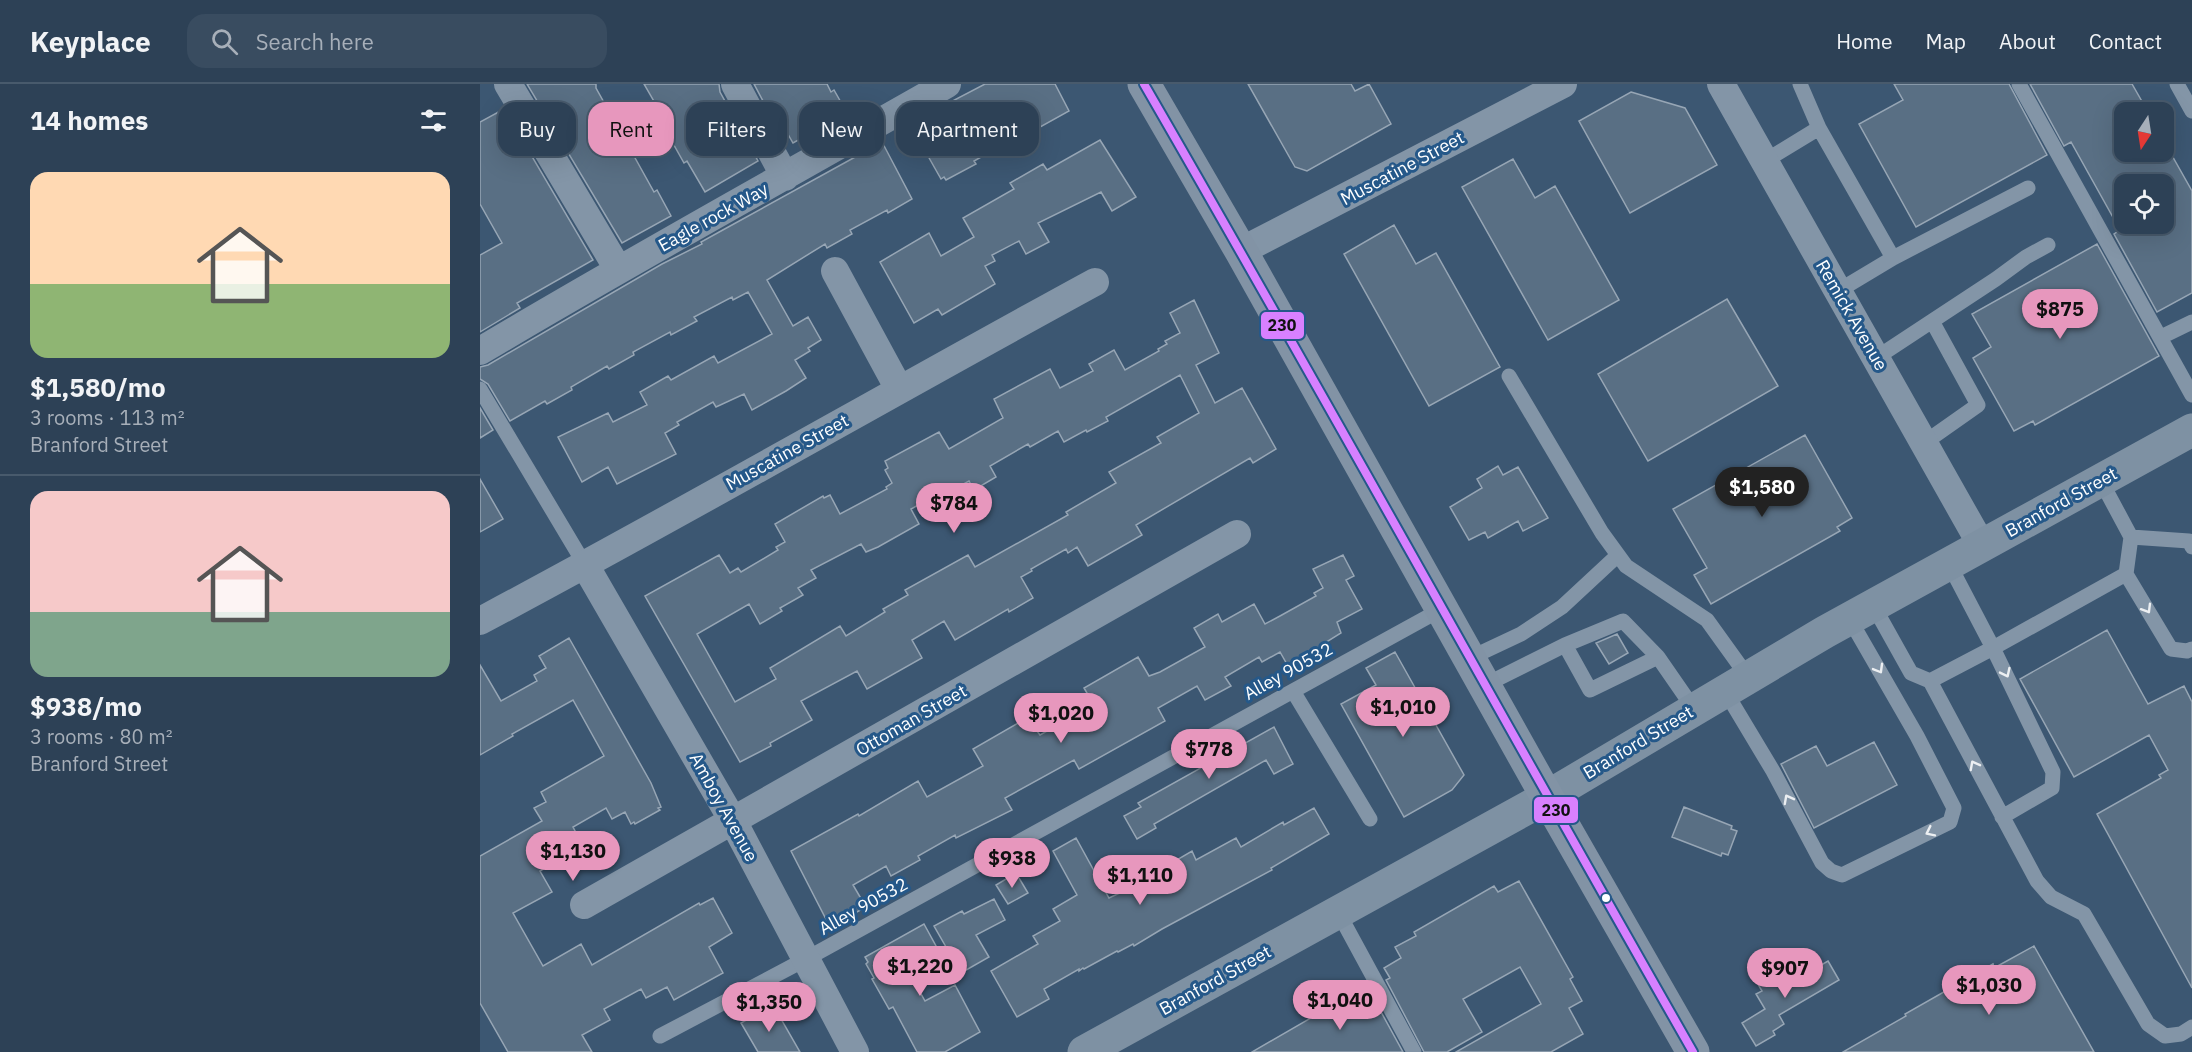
<!DOCTYPE html>
<meta charset="utf-8">
<style>
body{margin:0;font-family:"IBM Plex Sans",sans-serif;background:#394c60;color:#f1f3f6;height:100vh;display:flex;flex-direction:column;font-size:22px;white-space:nowrap}
*{box-sizing:border-box;margin:0}
p{font-size:20px;color:#a7afb9}
.icon{flex:none;width:33px;height:33px;fill:none;stroke:currentColor;stroke-width:2;stroke-linecap:round;stroke-linejoin:round}
.map{position:relative;flex:1;overflow:hidden}
.details{display:flex;flex-direction:column;background:#2d4156;width:480px}
.details>*{flex:none}
.guide{position:absolute;left:18px;top:18px;width:570px;height:54px;display:flex;gap:12px}
.needle{width:39px;rotate:192deg}
.buttons{position:absolute;left:1634px;top:18px;display:grid;gap:12px}
.buttons a{display:grid;place-items:center;width:60px;height:60px;border-radius:12px;background:#2d4156;box-shadow:0 6px 24px #0002,0 0 0 2px #485a6c;font-size:30px}
.price{position:absolute;translate:-50% -51px;padding:0 14px;border-radius:21px;background:#e797bd;color:#111;font-size:20px;line-height:39px;filter:drop-shadow(0 2px 3px #0008)}
.price::after{content:'';position:absolute;left:50%;top:36px;width:18px;height:14px;margin-left:-9px;background:inherit;clip-path:polygon(0 0,100% 0,50% 100%)}
.price.active{background:#222;color:#fff}
ul{padding:0;list-style:none}
li{display:grid;align-content:center;gap:12px;height:318px;padding:0 30px}
li+li{border-top:2px solid #485a6c}
li span{display:grid;place-items:center;height:186px;border-radius:18px;color:#555}
li>.icon{margin-inline-start:auto}
span .icon{width:108px;height:108px;fill:#fffc;stroke-width:1}
li b{font-size:26px}
h2{display:flex;justify-content:space-between;align-items:center;height:72px;padding:0 30px;font-size:26px}
.chip{padding:0 21px;border-radius:18px;background:#2d4156;box-shadow:0 6px 24px #0002,0 0 0 2px #485a6c;font-size:21px;line-height:54px}
.chip.active{background:#e797bd;color:#111}
header{display:flex;align-items:center;gap:36px;box-sizing:border-box;height:84px;padding:0 30px;background:#2d4156;border-bottom:2px solid #485a6c}
header strong{font-size:28px}
nav{display:flex;gap:33px;margin-inline-start:auto;font-size:21px}
.search{width:420px;height:54px;background:#394c60;display:flex;align-items:center;gap:15px;box-sizing:border-box;padding:0 21px;border-radius:18px;color:#a7afb9;font-size:22px}
main{display:flex;flex:1;min-height:0}
.map>svg:first-child{display:block}
.building{fill:#596f84;stroke:#97a6b5;stroke-width:1.5;fill-rule:evenodd}
.lines{fill:none;stroke-linecap:round;stroke-linejoin:round}
.service{stroke:#8395a7;stroke-width:15}
.minor{stroke:#8395a7;stroke-width:28}
.secondary{stroke:#7e91a3;stroke-width:33}
.primary{stroke:#8293a5;stroke-width:33}
.bus-1-casing{stroke:#255889;stroke-width:12}
.bus-1{stroke:#d880ff;stroke-width:8}
.oneway{stroke:#eceff2}
.bus-dot{fill:#fff;stroke:#255889;stroke-width:2}
.labels{text-anchor:middle;dominant-baseline:central;stroke-width:6;stroke-linejoin:round;paint-order:stroke}
.street-label{font-size:18px;fill:#fff;stroke:#255889}
.line-badge{stroke:#255889;stroke-width:2}
.pale-badge-label{font-size:16px;text-anchor:middle;font-weight:bold;fill:#111}
</style>
<header>
<strong>Keyplace</strong>
<div class="search"><svg class="icon" aria-label="search" viewBox="0 0 24 24"><circle cx="10" cy="10" r="6"/><path d="M15 15l6 6"/></svg>Search here</div>
<nav><a>Home</a><a>Map</a><a>About</a><a>Contact</a></nav>
</header>
<main>
<section class="details">
<h2>14 homes<svg class="icon" aria-label="filters" viewBox="0 0 24 24"><path d="M4 7h16M4 17h16"/><circle cx="9" cy="7" r="2"/><circle cx="15" cy="17" r="2"/></svg></h2>
<ul>
<li><span style="background:linear-gradient(#ffd9b3 60%,#8fb573 0)"><svg class="icon" aria-label="home" viewBox="0 0 24 24"><path d="M3 11l9-7 9 7M6 9v11h12V9"/></svg></span><div><b>$1,580/mo</b><p>3 rooms · 113 m²</p><p>Branford Street</p></div></li>
<li><span style="background:linear-gradient(#f6c9c9 65%,#7fa58c 0)"><svg class="icon" aria-label="home" viewBox="0 0 24 24"><path d="M3 11l9-7 9 7M6 9v11h12V9"/></svg></span><div><b>$938/mo</b><p>3 rooms · 80 m²</p><p>Branford Street</p></div></li>
</ul>
</section>
<div class="map">
<svg width="1712" height="968" viewBox="0 0 1712 968">
<rect width="100%" height="100%" fill="#3c5772"/>
<path class="building" d="M 47,0 L 116,0 L 116,4 L 140,47 L 143,44 L 157,70 L 154,72 L 174,108 L 177,106 L 191,132 L 142,159 Z
M 164,0 L 239,0 L 240,8 L 278,77 L 225,108 L 207,77 L 204,79 L 190,54 L 194,52 Z
M 274,0 L 347,0 L 351,8 L 354,6 L 367,29 L 313,59 L 297,31 L 292,34 Z
M 505,0 L 575,0 L 589,27 L 533,58 L 531,56 L 494,77 L 496,80 L 466,96 L 464,93 L 461,95 L 431,42 L 439,37 L 438,35 Z
M 768,0 L 871,0 L 875,7 L 889,0 L 911,40 L 827,87 L 815,83 Z
M 1414,0 L 1529,0 L 1567,71 L 1436,143 L 1379,40 L 1423,16 Z
M 1550,0 L 1652,0 L 1668,28 L 1644,28 L 1644,68 L 1690,68 L 1712,107 L 1712,209 L 1677,228 L 1634,150 L 1640,146 L 1591,58 L 1584,62 ZM 1644,100 L 1683,100 L 1683,140 L 1644,140 Z
M 1151,8 L 1205,24 L 1237,81 L 1150,129 L 1099,37 Z
M 24,25 L 113,176 L 37,219 L 40,224 L 0,248 L 0,171 L 22,159 L 0,120 L 0,38 Z
M 401,56 L 432,115 L 408,129 L 407,126 L 370,146 L 372,150 L 347,164 L 345,160 L 287,196 L 313,242 L 328,233 L 341,256 L 328,264 L 330,267 L 315,276 L 326,294 L 306,307 L 272,326 L 264,310 L 236,323 L 233,318 L 197,338 L 199,341 L 185,349 L 196,370 L 137,400 L 128,383 L 102,398 L 78,353 L 128,329 L 133,338 L 167,321 L 160,308 L 188,292 L 191,296 L 234,272 L 238,279 L 292,250 L 268,208 L 253,216 L 252,213 L 214,233 L 217,237 L 191,251 L 190,248 L 153,268 L 154,271 L 129,285 L 127,282 L 91,303 L 92,306 L 67,320 L 65,317 L 30,337 L 8,300 L 0,295 L 0,283 L 8,281 L 182,180 L 222,160 L 221,158 L 241,147 L 377,72 L 376,71 Z
M 620,56 L 656,113 L 632,127 L 621,108 L 558,139 L 569,158 L 546,170 L 539,157 L 512,171 L 515,177 L 505,182 L 515,200 L 462,231 L 458,225 L 434,239 L 400,178 L 449,149 L 461,172 L 494,153 L 483,134 L 534,105 L 530,99 L 563,80 L 567,86 Z
M 1033,75 L 1055,114 L 1075,102 L 1139,216 L 1068,256 L 982,103 Z
M 914,141 L 936,180 L 956,169 L 1020,283 L 949,322 L 864,170 Z
M 1617,160 L 1679,272 L 1555,341 L 1553,337 L 1534,347 L 1493,274 L 1511,263 L 1492,230 Z
M 1247,215 L 1298,302 L 1168,377 L 1118,290 Z
M 714,216 L 739,269 L 716,281 L 735,319 L 762,304 L 796,365 L 773,379 L 770,374 L 656,441 L 662,451 L 608,482 L 597,463 L 588,469 L 586,465 L 551,485 L 552,487 L 541,493 L 553,514 L 529,528 L 528,525 L 475,556 L 464,537 L 432,556 L 442,574 L 387,605 L 377,587 L 321,617 L 332,636 L 290,659 L 291,662 L 260,678 L 165,512 L 239,471 L 250,489 L 258,484 L 261,488 L 298,466 L 296,463 L 305,458 L 295,440 L 343,412 L 344,414 L 350,411 L 360,430 L 407,405 L 406,403 L 412,399 L 405,386 L 408,384 L 405,377 L 459,348 L 469,365 L 523,334 L 514,315 L 570,285 L 580,304 L 613,287 L 609,280 L 634,266 L 645,286 L 679,267 L 678,265 L 687,260 L 685,257 L 700,249 L 690,229 ZM 700,291 L 719,329 L 677,353 L 681,359 L 629,388 L 636,399 L 586,428 L 588,431 L 495,483 L 488,471 L 425,506 L 428,511 L 403,525 L 405,528 L 366,552 L 360,542 L 290,584 L 296,595 L 255,618 L 217,550 L 269,520 L 280,540 L 302,527 L 300,524 L 323,511 L 318,504 L 336,494 L 331,486 L 381,460 L 386,468 L 398,463 L 439,440 L 431,425 L 465,406 L 467,409 L 489,397 L 494,406 L 516,393 L 510,382 L 548,360 L 550,363 L 578,347 L 584,358 L 606,346 L 607,348 L 628,337 L 626,333 Z
M 0,324 L 13,346 L 0,354 Z
M 1325,351 L 1372,434 L 1357,443 L 1360,447 L 1231,520 L 1214,491 L 1227,484 L 1193,425 Z
M 1018,382 L 1023,391 L 1038,383 L 1068,434 L 1043,447 L 1038,437 L 1008,454 L 1005,448 L 989,456 L 970,423 L 1002,404 L 997,395 Z
M 0,395 L 23,435 L 0,448 Z
M 863,471 L 874,492 L 866,496 L 882,525 L 857,538 L 861,549 L 808,582 L 800,568 L 782,578 L 779,573 L 745,593 L 751,602 L 725,616 L 717,602 L 678,624 L 685,637 L 599,685 L 594,676 L 525,714 L 532,726 L 476,754 L 475,751 L 438,772 L 440,776 L 411,792 L 406,782 L 373,801 L 386,823 L 350,843 L 311,767 L 378,730 L 379,732 L 438,697 L 447,713 L 503,682 L 493,665 L 547,634 L 560,651 L 614,621 L 604,604 L 658,573 L 669,592 L 680,588 L 725,563 L 714,544 L 738,530 L 742,538 L 774,520 L 785,540 L 800,532 L 836,512 L 834,509 L 843,504 L 833,485 Z
M 1627,546 L 1668,620 L 1704,602 L 1712,618 L 1712,904 L 1617,730 L 1681,694 L 1679,691 L 1688,686 L 1669,651 L 1594,693 L 1540,595 Z
M 1137,550 L 1148,569 L 1129,580 L 1116,559 Z
M 89,554 L 171,699 L 181,723 L 178,724 L 180,726 L 155,740 L 154,738 L 151,740 L 145,728 L 132,735 L 126,724 L 93,743 L 103,762 L 60,787 L 72,808 L 33,829 L 63,882 L 101,860 L 112,881 L 219,819 L 220,821 L 233,814 L 252,849 L 229,863 L 243,889 L 194,916 L 187,903 L 166,914 L 161,905 L 124,925 L 130,936 L 102,951 L 112,968 L 28,968 L 0,919 L 0,772 L 62,737 L 54,724 L 66,718 L 61,708 L 124,672 L 93,616 L 32,650 L 33,652 L 0,671 L 0,581 L 21,617 L 57,597 L 54,591 L 66,584 L 59,572 Z
M 915,568 L 984,691 L 972,706 L 924,733 L 861,620 L 896,601 L 886,584 Z
M 794,643 L 813,680 L 794,690 L 786,676 L 674,740 L 676,744 L 657,755 L 644,732 L 661,723 L 658,719 Z
M 1394,658 L 1417,701 L 1334,744 L 1301,680 L 1336,662 L 1347,682 Z
M 1204,723 L 1252,742 L 1251,745 L 1257,747 L 1248,771 L 1242,769 L 1241,772 L 1192,753 Z
M 834,724 L 849,750 L 791,784 L 792,786 L 682,845 L 654,862 L 653,860 L 638,868 L 637,867 L 604,885 L 603,884 L 599,887 L 599,885 L 564,905 L 569,915 L 537,933 L 511,887 L 558,860 L 553,852 L 580,837 L 573,825 L 597,811 L 573,767 L 596,754 L 629,814 L 644,807 L 712,767 L 716,776 L 756,754 L 761,763 L 803,738 L 804,741 Z
M 536,789 L 548,809 L 528,820 L 516,801 Z
M 1039,797 L 1093,893 L 1090,895 L 1102,917 L 1089,924 L 1103,950 L 1071,968 L 976,968 L 1061,920 L 1040,883 L 983,915 L 1002,948 L 967,968 L 944,968 L 906,896 L 910,894 L 904,884 L 921,874 L 915,863 L 936,852 L 934,848 L 1014,802 L 1018,808 Z
M 514,815 L 525,836 L 496,851 L 509,873 L 481,889 L 454,842 L 482,827 L 484,830 Z
M 444,840 L 456,862 L 424,879 L 445,917 L 475,901 L 500,948 L 465,968 L 437,968 L 413,923 L 409,925 L 392,895 L 394,894 L 386,880 L 388,878 L 385,873 Z
M 1554,862 L 1614,968 L 1363,968 L 1426,932 L 1425,930 L 1513,880 L 1514,884 Z
M 1348,877 L 1359,896 L 1299,931 L 1304,940 L 1293,947 L 1295,951 L 1276,962 L 1262,939 L 1285,925 L 1276,910 L 1282,907 L 1275,895 L 1294,884 L 1305,902 Z
M 889,906 L 923,968 L 772,968 L 836,931 L 854,922 L 855,924 Z
M 293,921 L 320,968 L 278,968 L 261,939 Z"/>
<g class="lines">
<path class="service" d="M 1320,0 L 1339,44 L 1413,174 L 1358,207
M 1539,0 L 1712,311
M 1697,0 L 1712,27
M 1285,77 L 1339,44
M 1413,174 L 1548,104
M 1681,253 L 1712,238
M 1396,274 L 1516,195 L 1546,173 L 1568,161
M 1029,292 L 1122,449 L 1146,482 L 1227,536 L 1268,593
M 0,305 L 105,481
M 1444,359 L 1498,321 L 1452,237
M 1621,397 L 1651,453
M 1712,463 L 1709,457 L 1651,453 L 1646,490 L 1691,565 L 1707,567 L 1712,565
M 1469,480 L 1513,564 L 1646,490
M 1393,521 L 1431,589 L 1450,597
M 1085,561 L 1110,606 L 1178,573 L 1214,625
M 990,574 L 1041,550 L 1082,523 L 1138,471
M 1005,601 L 1085,561 L 1143,537 L 1178,573
M 813,607 L 890,735
M 1245,607 L 1293,687 L 1342,779 L 1351,787 L 1362,791 L 1470,738 L 1474,724 L 1437,652 L 1369,534
M 1522,733 L 1572,704 L 1573,688 L 1513,564 L 1450,597 L 1557,797 L 1571,813 L 1604,830 L 1668,940 L 1685,952 L 1701,950 L 1712,943
M 858,828 L 934,968
M 180,952 L 326,875 L 962,525"/>
<path class="minor" d="M 28,0 L 138,185
M 255,0 L 305,93
M 1241,0 L 1502,462
M 761,167 L 1083,0
M 355,187 L 419,305
M 0,267 C 154,175 311,89 467,0
M 105,481 L 253,737 L 375,968
M 0,537 C 207,427 409,310 615,198
M 104,821 L 757,450"/>
<path class="secondary" d="M 604,968 L 1067,713 L 1345,548 L 1712,346"/>
<path class="primary" d="M 664,0 L 761,167 L 1067,713 L 1213,968"/>
<defs>
<path id="bus-1" d="M 664,0 C 850,321 1029,646 1213,968"/>
</defs>
<use href="#bus-1" class="bus-1-casing"/>
<use href="#bus-1" class="bus-1"/>
</g>
<defs><path id="oneway-chevron" d="M-2-3.5L2.5 0L-2 3.5" fill="none" stroke-width="1.6" stroke-linecap="round" stroke-linejoin="round" transform="scale(1.5)"/></defs>
<g class="oneway">
<use href="#oneway-chevron" transform="translate(1667 525) rotate(59)"/>
<use href="#oneway-chevron" transform="translate(1399 585) rotate(60)"/>
<use href="#oneway-chevron" transform="translate(1526 589) rotate(64)"/>
<use href="#oneway-chevron" transform="translate(1494 681) rotate(-118)"/>
<use href="#oneway-chevron" transform="translate(1308 715) rotate(-118)"/>
<use href="#oneway-chevron" transform="translate(1450 748) rotate(154)"/>
</g>
<circle class="bus-dot" cx="1126" cy="814" r="5"/>
<g class="labels">
<g class="street-label">
<text transform="translate(922 84) rotate(-28)">Muscatine Street</text>
<text transform="translate(233 133) rotate(-29)">Eagle rock Way</text>
<text transform="translate(1372 231) rotate(60)">Remick Avenue</text>
<text transform="translate(307 368) rotate(-29)">Muscatine Street</text>
<text transform="translate(1581 418) rotate(-29)">Branford Street</text>
<text transform="translate(808 587) rotate(-29)">Alley 90532</text>
<text transform="translate(431 636) rotate(-30)">Ottoman Street</text>
<text transform="translate(1158 658) rotate(-31)">Branford Street</text>
<text transform="translate(244 723) rotate(61)">Amboy Avenue</text>
<text transform="translate(383 822) rotate(-29)">Alley 90532</text>
<text transform="translate(735 896) rotate(-29)">Branford Street</text>
</g>
</g>
<g class="line-badge">
<rect x="780" y="227" width="45" height="29" rx="6" fill="#d880ff"/>
<rect x="1053" y="712" width="46" height="28" rx="6" fill="#d880ff"/>
</g>
<g class="pale-badge-label">
<text x="802" y="247">230</text>
<text x="1076" y="732">230</text>
</g>
</svg>
<div class="buttons">
<a><svg class="needle" viewBox="-14 -14 28 28"><path d="M0-13l5 13h-10z" fill="#e53935"/><path d="M0 13l5-13h-10z" fill="#a7afb9"/></svg></a>
<a><svg class="icon" aria-label="locate" viewBox="0 0 24 24"><circle cx="12" cy="12" r="6"/><path d="M12 2v4M12 18v4M2 12h4M18 12h4"/></svg></a>
</div>
<b class="price" style="left:1580px;top:256px">$875</b>
<b class="price active" style="left:1282px;top:434px">$1,580</b>
<b class="price" style="left:474px;top:450px">$784</b>
<b class="price" style="left:923px;top:654px">$1,010</b>
<b class="price" style="left:581px;top:660px">$1,020</b>
<b class="price" style="left:729px;top:696px">$778</b>
<b class="price" style="left:93px;top:798px">$1,130</b>
<b class="price" style="left:532px;top:805px">$938</b>
<b class="price" style="left:660px;top:822px">$1,110</b>
<b class="price" style="left:440px;top:913px">$1,220</b>
<b class="price" style="left:1305px;top:915px">$907</b>
<b class="price" style="left:1509px;top:932px">$1,030</b>
<b class="price" style="left:860px;top:947px">$1,040</b>
<b class="price" style="left:289px;top:949px">$1,350</b>
<div class="guide">
<a class="chip">Buy</a>
<a class="chip active">Rent</a>
<a class="chip">Filters</a>
<a class="chip">New</a>
<a class="chip">Apartment</a>
</div>
</div>
</main>
